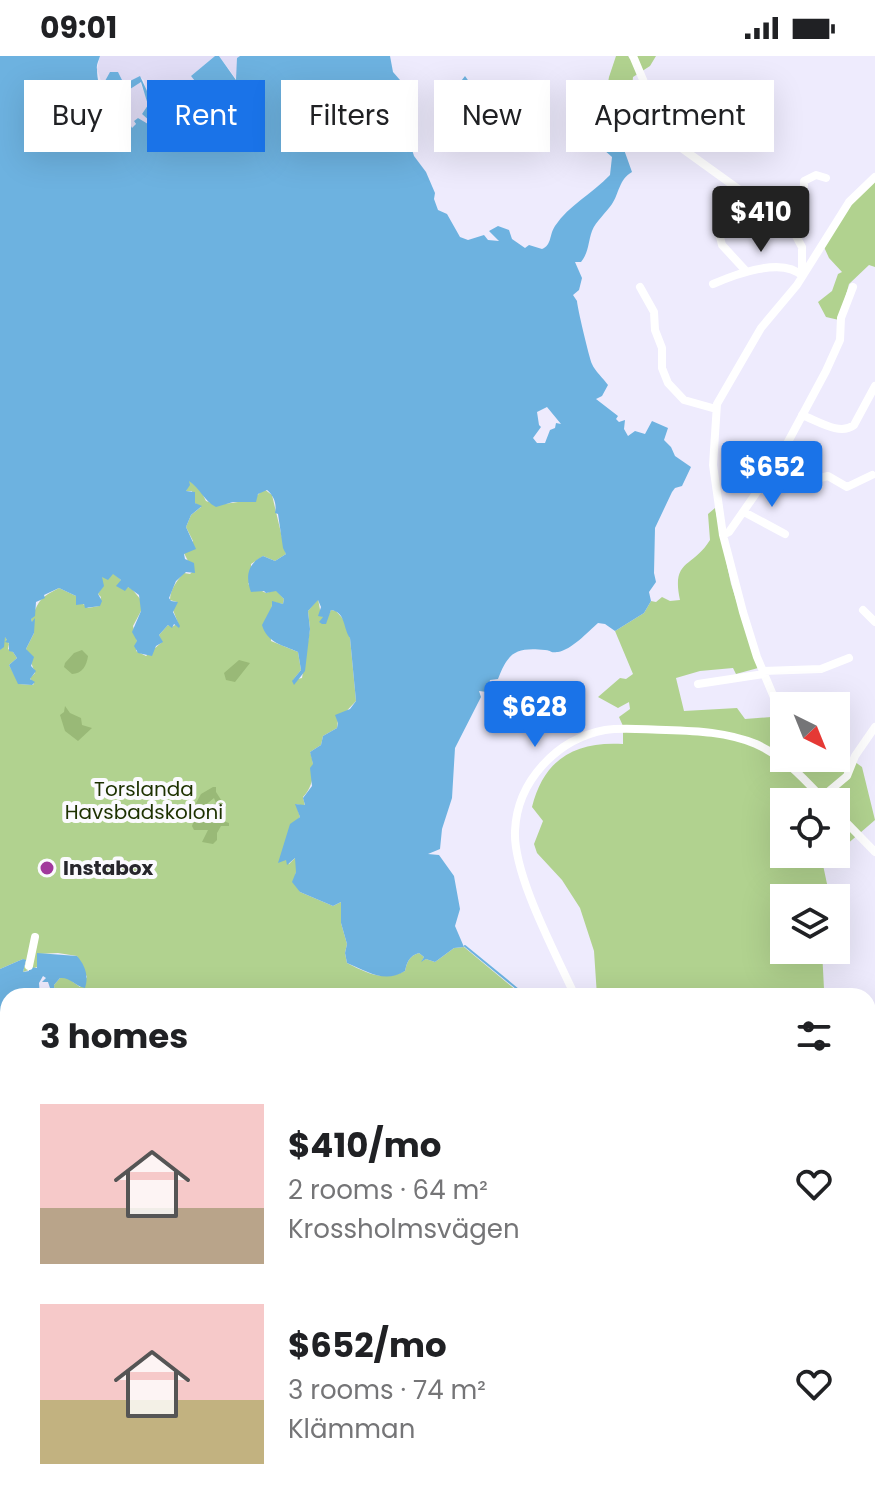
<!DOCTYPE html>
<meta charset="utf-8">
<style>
body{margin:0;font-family:Poppins,sans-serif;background:#f2f2f2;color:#202124;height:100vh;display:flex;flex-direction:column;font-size:30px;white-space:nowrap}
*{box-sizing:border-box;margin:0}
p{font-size:26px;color:#757577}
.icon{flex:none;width:44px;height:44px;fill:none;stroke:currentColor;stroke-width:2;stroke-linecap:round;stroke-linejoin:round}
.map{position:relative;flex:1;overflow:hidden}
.sheet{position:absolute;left:0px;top:932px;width:876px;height:514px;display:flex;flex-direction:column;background:#fff;border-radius:24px 24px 0 0;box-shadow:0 8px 32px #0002}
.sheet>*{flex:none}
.hud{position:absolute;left:24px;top:24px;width:828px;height:72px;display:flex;gap:16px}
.needle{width:52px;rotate:137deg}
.controls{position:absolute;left:770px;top:636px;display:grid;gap:16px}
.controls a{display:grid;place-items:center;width:80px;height:80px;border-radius:0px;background:#fff;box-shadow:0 8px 32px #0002;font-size:40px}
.price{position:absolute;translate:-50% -68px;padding:0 18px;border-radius:8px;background:#1a73e8;color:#fff;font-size:26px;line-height:52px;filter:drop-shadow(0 2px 4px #0008)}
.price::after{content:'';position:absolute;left:50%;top:48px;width:24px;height:18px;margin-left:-12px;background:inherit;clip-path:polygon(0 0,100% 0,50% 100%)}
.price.selected{background:#222;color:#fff}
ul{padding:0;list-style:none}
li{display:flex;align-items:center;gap:24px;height:200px;padding:0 40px}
li span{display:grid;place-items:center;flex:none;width:224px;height:160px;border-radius:0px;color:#555}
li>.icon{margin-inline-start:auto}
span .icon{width:96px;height:96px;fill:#fffc;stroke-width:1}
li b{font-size:34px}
h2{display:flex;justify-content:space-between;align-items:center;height:96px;padding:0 40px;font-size:34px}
.chip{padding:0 28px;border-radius:0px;background:#fff;box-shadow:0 8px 32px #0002;font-size:28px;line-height:72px}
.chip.selected{background:#1a73e8;color:#fff}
.status{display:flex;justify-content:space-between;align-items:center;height:56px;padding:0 40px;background:#fff;direction:ltr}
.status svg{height:22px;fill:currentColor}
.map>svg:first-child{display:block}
.built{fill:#e1ddf6}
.green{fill:#b1d28f;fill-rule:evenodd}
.forest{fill:#99b977}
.water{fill:#6db2e0;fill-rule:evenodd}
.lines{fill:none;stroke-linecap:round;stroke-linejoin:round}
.stream{stroke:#6db2e0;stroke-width:2}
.minor{stroke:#fff;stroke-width:8}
.poi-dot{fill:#a1399c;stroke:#fbfafe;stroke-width:3}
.labels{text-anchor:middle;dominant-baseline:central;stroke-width:8;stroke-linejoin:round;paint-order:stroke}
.park-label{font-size:20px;fill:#1d3100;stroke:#fbfafe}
.poi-label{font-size:20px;font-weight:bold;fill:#27262c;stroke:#fbfafe;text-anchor:start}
</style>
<div class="status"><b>09:01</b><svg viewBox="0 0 49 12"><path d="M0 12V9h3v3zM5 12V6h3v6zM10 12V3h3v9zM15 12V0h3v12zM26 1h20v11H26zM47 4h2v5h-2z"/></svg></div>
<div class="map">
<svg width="875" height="1445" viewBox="0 0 875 1445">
<rect width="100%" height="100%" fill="#eeebfd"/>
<path class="built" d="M 100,0 L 215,0 L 191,20 L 198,29 L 170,48 L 157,51 L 148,49 L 142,58 L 151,66 L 149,69 L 138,62 L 134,65 L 136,69 L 132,72 L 111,56 L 127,35 L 140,26 L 147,44 L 144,24 L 140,21 L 124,28 L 109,28 L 107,44 L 104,54 L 101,54 L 99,51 L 102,39 L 101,25 L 97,13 Z
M 219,0 L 240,0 L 237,2 L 237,24 Z
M 868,1351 L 875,1351 L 875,1445 L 762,1445 L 761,1438 L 868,1438 Z"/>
<path class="green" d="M 616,0 L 628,0 L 630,3 L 633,0 L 656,0 L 650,10 L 633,21 C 632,49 609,54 640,77 L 642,91 L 624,93 L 623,87 L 601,66 L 609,21 Z
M 875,125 L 875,211 L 869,209 L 849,228 L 839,264 L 826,261 L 818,246 L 832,235 L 838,218 L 842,216 L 829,202 L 824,191 L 850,148 Z
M 189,424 L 201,435 L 206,445 L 217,449 L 252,444 L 264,433 L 272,439 L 286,498 L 275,505 L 263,500 L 251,508 L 251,525 L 248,528 L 266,537 L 276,534 L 284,543 L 283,548 L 272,546 L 271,585 L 298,596 L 301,614 L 293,624 L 302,622 L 310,573 L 308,555 L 318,543 L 321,559 L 326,564 L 331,554 L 336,555 L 344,564 L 350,582 L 356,645 L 338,664 L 337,672 L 323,680 L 321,689 L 310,696 C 316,711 314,730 303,741 L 305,750 L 296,748 L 300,761 L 294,767 L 286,803 L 289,808 L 295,802 L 298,806 L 295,821 L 300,836 L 333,850 L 341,846 L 341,867 L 347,888 L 345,897 L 347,907 C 367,917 383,926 405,915 C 407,906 409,900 419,897 L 424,901 L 422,905 L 426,903 L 435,906 L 454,892 L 464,891 L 523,940 L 55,940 L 54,929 L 60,922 L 66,921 L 80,931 L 87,921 L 77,900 L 58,897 L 37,898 L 37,911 L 23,916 L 26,905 L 23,903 L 0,913 L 0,594 L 5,580 L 9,588 L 8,593 L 13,596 L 17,602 L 9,609 L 19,628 L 32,629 L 34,628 L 30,622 L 35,617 L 26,593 L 34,577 L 31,563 C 40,544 38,543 59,532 L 76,540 L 77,543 L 88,552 L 99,550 L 101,541 L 98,538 L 102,531 L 102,521 L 113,517 L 121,524 L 120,527 L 132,533 L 141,544 L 141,555 L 133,570 L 137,585 L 136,595 L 146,600 L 162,586 L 159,579 L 168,569 L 172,571 L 178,567 L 173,554 L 177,546 L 170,544 C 170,534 177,524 184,517 L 190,518 L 193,515 L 184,497 L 193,485 L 186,471 L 191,459 L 201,451 L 195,447 L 192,435 L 186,435 Z
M 715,452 L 731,528 L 758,612 L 736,618 L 733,612 L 700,615 L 676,622 L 684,655 L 737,652 L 745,663 L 784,660 L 784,702 L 836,702 L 836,692 L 862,711 L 875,764 L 823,809 L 830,842 L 784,842 L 784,894 L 822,894 L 824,933 L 822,940 L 597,940 L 594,895 L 580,852 L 562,824 L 537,797 L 534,788 L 543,765 L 532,751 C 544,703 575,685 623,688 L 623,670 L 619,661 L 630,653 L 629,646 L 618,652 L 598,641 L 620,622 L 626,623 L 633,618 L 615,575 L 644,557 L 651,545 L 656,546 L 662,541 L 670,545 L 680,544 C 671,503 693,512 710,484 L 708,458 ZM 784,746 L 836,746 L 836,798 L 784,798 Z
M 868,949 L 875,953 L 875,996 L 868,988 Z
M 868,1044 L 875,1052 L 875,1318 L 868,1313 Z
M 293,1438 L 743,1438 L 741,1445 L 302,1445 Z"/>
<path class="forest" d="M 82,594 L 88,600 C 87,609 82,618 72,618 L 64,611 L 65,607 L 74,597 Z
M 239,604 L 250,607 L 235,626 L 226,624 L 224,617 Z
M 65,650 L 70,657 L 81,662 L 82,669 L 92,672 L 78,685 L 65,675 L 60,659 L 64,656 Z
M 213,731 L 216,731 L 216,736 L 225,750 L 220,754 L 217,763 L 229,767 L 229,770 L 221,770 L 217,777 L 217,784 L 213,788 L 202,786 L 208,774 L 194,774 L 192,770 L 194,764 L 205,760 L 206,754 L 210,757 L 212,749 L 216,747 L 214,742 L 203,751 L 195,749 L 201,738 Z"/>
<path class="water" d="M 0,0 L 100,0 C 99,4 96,9 97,13 C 97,29 103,33 99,50 L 101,54 L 104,54 L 109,28 L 105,25 L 110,16 L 118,16 L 124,28 L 140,20 L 147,35 L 148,46 L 157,51 L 170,48 L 198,29 L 191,20 L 215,0 L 219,0 L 236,24 L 237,2 L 240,0 L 390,0 L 393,16 L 400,24 L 402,62 L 414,100 L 426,116 L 435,137 L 434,143 L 438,154 L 447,158 L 460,181 L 468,184 L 484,179 L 488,184 L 499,185 L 489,175 L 498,170 L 509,174 L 512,183 L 525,192 L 529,189 L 542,193 C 552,189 549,179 555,170 C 569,149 592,138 610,119 L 612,101 L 603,93 L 601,66 L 617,74 L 632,116 C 619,123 619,138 612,148 C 606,157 596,165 592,175 C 588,186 589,196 581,206 L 575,206 L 582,222 L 579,234 L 573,239 L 577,245 C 577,250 589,301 592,308 C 595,315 603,322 608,329 L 602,340 L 596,343 L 618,360 L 616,363 L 619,366 L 625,364 L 624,373 L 628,380 L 635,375 L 645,378 L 652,365 L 668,372 L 664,384 L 671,391 L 675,400 L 691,411 L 682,430 L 675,432 L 672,436 L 655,472 L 654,517 L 656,526 L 649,536 L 651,545 L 644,557 L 615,575 L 605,568 L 598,567 C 588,576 571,594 558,596 C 548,597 554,595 545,594 C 515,591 508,597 498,623 L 490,624 L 487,636 L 479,635 L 481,641 L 455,692 L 452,742 L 442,773 L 440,793 L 428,798 L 439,799 L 454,820 L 460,853 L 455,870 L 464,891 L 454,892 L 435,906 L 426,903 L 421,906 L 424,901 L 419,897 C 409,900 407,906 405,915 C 384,928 367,915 347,907 L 345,897 L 347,888 L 341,867 L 341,846 L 333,850 L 300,836 L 292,826 L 296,816 L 295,802 L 287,809 L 286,804 L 278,807 L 290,768 L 300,761 L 295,748 L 305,749 L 303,742 L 312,730 L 310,712 L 313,708 L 310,696 L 321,689 L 323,680 L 337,672 L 338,667 L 335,659 L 350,653 L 356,645 L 350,582 C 343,573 346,556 331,554 L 326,568 L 322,568 L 319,566 L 323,561 L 318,560 L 321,551 L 318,544 L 308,555 L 310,573 L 305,615 L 294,629 L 292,625 L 301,614 L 298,596 C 283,589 267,587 262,569 L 272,550 L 272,545 L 283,548 L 284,543 L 276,535 L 266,537 L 264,535 L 251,536 C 246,523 246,508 263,500 L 275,505 L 286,498 L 283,492 L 278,458 L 275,457 C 277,448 274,440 267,434 L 258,438 L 256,446 L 233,446 L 216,451 C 204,445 200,432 189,425 L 190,429 L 186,435 L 195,436 L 195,447 L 202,450 L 191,459 L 186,471 L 196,493 L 184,498 L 185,503 L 194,507 L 195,517 L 186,516 L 176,525 L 169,542 L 171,545 L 178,546 L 173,556 L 180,570 L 179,572 L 174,568 L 172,572 L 168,569 L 159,579 L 163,586 L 156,590 L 152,600 L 138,597 L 134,590 L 137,585 L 132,576 L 141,555 L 139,539 L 128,531 L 125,535 L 116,530 L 121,524 L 113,518 L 108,524 L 102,521 L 104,530 L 98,538 L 102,545 L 100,550 L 85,552 L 84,548 L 76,549 L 76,540 L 59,532 L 44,539 L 45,542 L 36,546 L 35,560 L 31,563 L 32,566 L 35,562 L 34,577 L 26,593 L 34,601 L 31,610 L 36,615 L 30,623 L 35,626 L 32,629 L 18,628 L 9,609 L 17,602 L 13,596 L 9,595 L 9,587 L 5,586 L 7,584 L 5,581 L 4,591 L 0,594 ZM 141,26 L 148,49 L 142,58 L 151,66 L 148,68 L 138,62 L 134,65 L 136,68 L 132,72 L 129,66 L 125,68 L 117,57 L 114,59 L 111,56 L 127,35 ZM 547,351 L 561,368 L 556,367 L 555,372 L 550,374 L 545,387 L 537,387 L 533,382 L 541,371 L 539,369 L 537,356 Z
M 465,20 L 470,27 L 466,38 L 465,58 L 451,57 L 451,38 Z
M 37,897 L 77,900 C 85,909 89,920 85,932 C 75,930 70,921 60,922 L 54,929 L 55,940 L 45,940 L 44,932 L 46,935 L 50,932 L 48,926 L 42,926 L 46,922 L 43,920 L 39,927 L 40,940 L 8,940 L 8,1021 L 0,1016 L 0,913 L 23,903 L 26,904 L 23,916 L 29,915 L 29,911 L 37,912 Z
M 0,1041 L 8,1045 L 8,1052 L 3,1060 L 5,1064 L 4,1089 L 7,1090 L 8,1098 L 2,1119 L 3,1122 L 8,1122 L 8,1175 L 0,1178 Z
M 0,1318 L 8,1318 L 8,1438 L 270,1438 L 254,1445 L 0,1445 Z"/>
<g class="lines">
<path class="stream" d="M 465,890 L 526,940"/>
<path class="minor" d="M 633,0 L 644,26 L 680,91 L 791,171 L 802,191 L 802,215
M 791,171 L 804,144 L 804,125 L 816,119 L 826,122
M 719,177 L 722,189 L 745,214
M 713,228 C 734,219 783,200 802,220
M 640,231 L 654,256 L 655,274 L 662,292 L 662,312 L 668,327 L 684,344 L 716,353
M 802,359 C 818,365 840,380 854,369 L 875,330
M 775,410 L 812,424 L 828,420 L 847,431 L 872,419
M 744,456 L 785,478
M 723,479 L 729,476 L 775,410 L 826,315 L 840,284 L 841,262 L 853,231
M 863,554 L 875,566
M 763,615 L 821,613 L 849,602
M 698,628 L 764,618
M 784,678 L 781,658 L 757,601 L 743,556 L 723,479 L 713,409 L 717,348 L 761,272 L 797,229 L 849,146 L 875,121
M 779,701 L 784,687
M 822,741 L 847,720 L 855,700 L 875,671
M 836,756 L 875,796
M 29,910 L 35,881
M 575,940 C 556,898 513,819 515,775 C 517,725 557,683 605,674 C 625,671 647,674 666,674 C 697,675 727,676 756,688 C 785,701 805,724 826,746
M 868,1035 L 875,1042
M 0,1204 L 8,1211
M 868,1324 L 875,1329
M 756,1445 L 757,1438"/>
</g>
<circle class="poi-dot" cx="47" cy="812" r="8"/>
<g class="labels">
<g class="park-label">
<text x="144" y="733">Torslanda<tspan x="144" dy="23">Havsbadskoloni</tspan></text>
</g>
<g class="poi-label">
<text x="63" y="812">Instabox</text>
</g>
</g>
</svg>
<div class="controls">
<a><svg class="needle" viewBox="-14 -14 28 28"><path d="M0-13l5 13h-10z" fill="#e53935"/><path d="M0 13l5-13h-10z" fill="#757577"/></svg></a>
<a><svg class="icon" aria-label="locate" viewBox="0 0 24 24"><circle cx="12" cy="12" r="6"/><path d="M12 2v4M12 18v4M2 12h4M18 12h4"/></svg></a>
<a><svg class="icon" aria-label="layers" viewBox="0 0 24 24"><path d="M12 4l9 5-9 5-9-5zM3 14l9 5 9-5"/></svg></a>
</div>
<b class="price selected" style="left:761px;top:198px">$410</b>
<b class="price" style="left:772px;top:453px">$652</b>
<b class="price" style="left:535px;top:693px">$628</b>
<div class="hud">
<a class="chip">Buy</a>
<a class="chip selected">Rent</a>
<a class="chip">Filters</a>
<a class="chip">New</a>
<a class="chip">Apartment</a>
</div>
<section class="sheet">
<h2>3 homes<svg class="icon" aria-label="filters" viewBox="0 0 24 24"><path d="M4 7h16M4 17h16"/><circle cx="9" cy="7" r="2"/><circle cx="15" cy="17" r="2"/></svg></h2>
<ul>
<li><span style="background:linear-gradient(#f6c9c9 65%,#b9a48a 0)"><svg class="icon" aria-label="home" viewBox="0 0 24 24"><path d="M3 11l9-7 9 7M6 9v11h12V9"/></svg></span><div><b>$410/mo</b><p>2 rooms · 64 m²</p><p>Krossholmsvägen</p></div><svg class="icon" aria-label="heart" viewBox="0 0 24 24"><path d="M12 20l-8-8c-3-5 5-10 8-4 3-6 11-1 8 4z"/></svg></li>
<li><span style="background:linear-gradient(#f6c9c9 60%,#c2b280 0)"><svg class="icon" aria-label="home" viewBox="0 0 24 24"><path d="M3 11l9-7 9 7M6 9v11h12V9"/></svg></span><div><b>$652/mo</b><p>3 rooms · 74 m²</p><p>Klämman</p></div><svg class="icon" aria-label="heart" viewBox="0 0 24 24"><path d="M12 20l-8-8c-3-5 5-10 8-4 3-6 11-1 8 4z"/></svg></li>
</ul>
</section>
</div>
